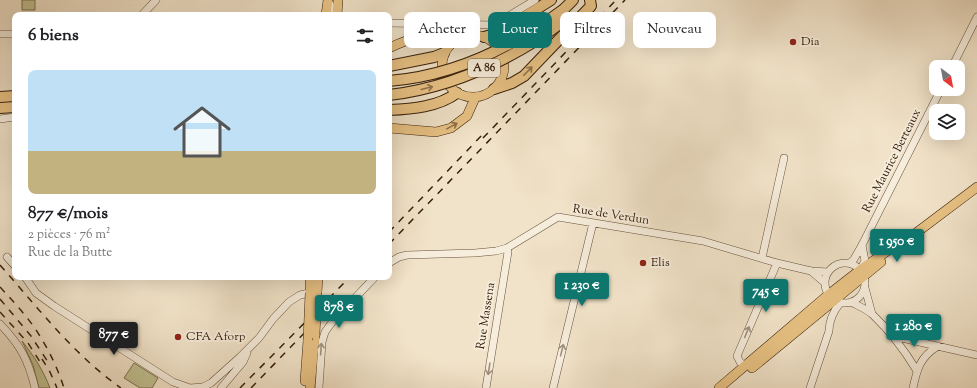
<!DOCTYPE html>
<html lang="fr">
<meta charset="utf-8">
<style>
body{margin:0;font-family:"Sorts Mill Goudy",serif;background:#f2f2f2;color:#202124;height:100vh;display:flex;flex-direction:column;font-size:15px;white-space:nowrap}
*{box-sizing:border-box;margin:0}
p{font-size:13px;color:#757577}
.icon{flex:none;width:22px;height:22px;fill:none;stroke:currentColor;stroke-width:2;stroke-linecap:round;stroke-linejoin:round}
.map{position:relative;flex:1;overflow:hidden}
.side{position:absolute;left:12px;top:12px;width:380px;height:268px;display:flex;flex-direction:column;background:#fff;border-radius:8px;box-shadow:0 4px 16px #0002}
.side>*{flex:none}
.banner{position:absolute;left:404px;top:12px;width:380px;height:36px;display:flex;gap:8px}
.needle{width:26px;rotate:148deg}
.controls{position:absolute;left:929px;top:60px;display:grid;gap:8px}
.controls a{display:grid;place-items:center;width:36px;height:36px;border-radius:8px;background:#fff;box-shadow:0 4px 16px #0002;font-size:20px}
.price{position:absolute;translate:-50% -34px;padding:0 9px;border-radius:4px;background:#0f766e;color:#fff;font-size:13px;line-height:26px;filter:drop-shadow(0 1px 2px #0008)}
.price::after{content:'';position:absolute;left:50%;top:24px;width:12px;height:9px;margin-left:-6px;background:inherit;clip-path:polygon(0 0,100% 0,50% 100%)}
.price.active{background:#222;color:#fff}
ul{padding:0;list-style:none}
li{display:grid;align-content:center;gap:8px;height:212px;padding:0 16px}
li span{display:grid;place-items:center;height:124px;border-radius:8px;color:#555}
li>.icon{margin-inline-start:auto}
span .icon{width:72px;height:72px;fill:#fffc;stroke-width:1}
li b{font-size:17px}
h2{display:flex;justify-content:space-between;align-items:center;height:48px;padding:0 16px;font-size:17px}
.chip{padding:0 14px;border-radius:8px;background:#fff;box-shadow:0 4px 16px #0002;font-size:14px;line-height:36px}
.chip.active{background:#0f766e;color:#fff}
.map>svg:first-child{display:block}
.green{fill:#c1c191;stroke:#7c704e}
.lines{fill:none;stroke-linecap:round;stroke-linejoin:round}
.minor-casing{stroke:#66513b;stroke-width:8}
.major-casing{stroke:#37200c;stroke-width:10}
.highway-casing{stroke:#37200c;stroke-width:12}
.minor{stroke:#f6eddc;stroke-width:7}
.major{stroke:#e8c284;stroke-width:9}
.highway{stroke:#e8c284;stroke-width:10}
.rail{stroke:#37200c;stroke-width:1.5;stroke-dasharray:7 7;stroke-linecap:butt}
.major-bridge-casing{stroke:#37200c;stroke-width:10;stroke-linecap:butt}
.highway-bridge-casing{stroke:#37200c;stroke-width:12;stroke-linecap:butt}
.major-bridge{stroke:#e8c284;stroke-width:9}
.highway-bridge{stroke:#e8c284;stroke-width:10}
.oneway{stroke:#907148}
.oneway2{stroke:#a0917e}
.poi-dot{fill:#8f2418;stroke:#f6eddc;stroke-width:1.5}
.labels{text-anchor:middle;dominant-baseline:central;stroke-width:4;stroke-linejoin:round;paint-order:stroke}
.shield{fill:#f6eddc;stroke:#705e4a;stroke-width:1}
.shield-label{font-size:11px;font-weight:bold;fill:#37200c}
.poi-label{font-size:12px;fill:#37200c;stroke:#f6eddc;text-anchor:start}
.street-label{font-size:12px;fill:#37200c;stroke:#f6eddc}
</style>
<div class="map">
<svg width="977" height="388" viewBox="0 0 977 388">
<rect width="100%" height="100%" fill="#f1e3c9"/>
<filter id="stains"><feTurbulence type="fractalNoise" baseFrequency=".005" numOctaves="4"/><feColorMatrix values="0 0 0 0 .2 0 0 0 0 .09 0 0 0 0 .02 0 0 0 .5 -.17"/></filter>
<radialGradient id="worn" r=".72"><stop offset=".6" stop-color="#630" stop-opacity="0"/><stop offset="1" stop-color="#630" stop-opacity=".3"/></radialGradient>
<path class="green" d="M 22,0 L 35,0 L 35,10 L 22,10 Z
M 22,341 C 34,356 43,370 50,388 L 39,388 L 33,365 Z
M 134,363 L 158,378 L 152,388 L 140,388 L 124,378 Z"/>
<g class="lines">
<defs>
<path id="minor" d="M 328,0 L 332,9 L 332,15
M 142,15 L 156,0
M 389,23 L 493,25 L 497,23 L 535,0
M 0,34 L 15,34
M 952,67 L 977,17
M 0,119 L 15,117
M 7,257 L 15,266
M 762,258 L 784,158
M825 283a20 20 0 1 1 40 0a20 20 0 1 1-40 0Z
M 389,263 L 399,257 L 407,255 L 475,253 L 496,251 L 507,248 L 558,217 L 703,241 L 777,263 L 811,271 L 828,272
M 850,263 L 854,259 L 862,245 L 941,89
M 860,270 L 865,261 L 862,245
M 811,271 L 825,283
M 25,277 L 36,293 L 54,306 L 173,382 L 190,388 L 203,387 L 211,383 L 240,357 L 259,338 L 273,319 L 289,302 L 300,295 L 314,292
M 865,288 L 872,314
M 851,302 C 858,306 867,309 873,315 C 890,331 905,351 917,371
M 0,324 C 20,345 28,359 35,388
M 893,336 L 977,355
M 745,366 L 740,362 L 737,356 L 777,263
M 221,388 L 243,362 L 247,353
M 319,388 L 322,342 L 325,332 L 333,321 L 375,277
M 486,388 L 508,252 L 507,248
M 553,388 L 593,223
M 810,388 L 829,331 C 829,320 833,312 840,303
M 913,388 C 917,369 920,357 938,346"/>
<path id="major" d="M 326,15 L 328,0
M 337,15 L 338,0
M442 66a31 31 0 1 1 62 0a31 31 0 1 1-62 0Z
M 389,48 C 413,37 428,31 454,41
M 389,128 L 436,132 L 451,128 L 467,116 L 475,98
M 317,292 L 318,277
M 310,293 L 310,277
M 752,368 L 881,262
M 305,381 L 308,340
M 310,388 L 315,334
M 719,388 L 828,295 L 860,270 L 899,243 L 916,233 L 977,187"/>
<path id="highway" d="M 564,9 L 573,0
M 484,37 L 498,33 L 551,0
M 389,66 L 434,57 L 444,53
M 494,89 L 512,83 L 524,76 L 591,6 L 590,0
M 0,97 L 15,96
M 0,108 L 15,107
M 389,110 C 412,109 438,107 457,93"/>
</defs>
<use href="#minor" class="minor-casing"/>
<use href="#major" class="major-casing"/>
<use href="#highway" class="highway-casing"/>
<use href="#minor" class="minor"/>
<use href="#major" class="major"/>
<use href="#highway" class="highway"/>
<path class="rail" d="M 483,138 L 616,0
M 389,232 L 485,132
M 389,244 L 625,0
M 0,265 C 38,308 74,355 121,388
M 0,287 C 12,300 24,313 34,327 C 47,346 57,366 64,388
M 0,299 L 31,336 L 48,362
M 0,312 L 28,343 L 42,365
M 42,359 L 50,372 L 57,388
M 240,388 L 350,277
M 251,388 L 312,325"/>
<defs>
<path id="major-bridge" d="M 315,334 L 317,292
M 308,340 L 310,293"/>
<path id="highway-bridge" d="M 389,81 C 454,76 513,47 564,9
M 389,95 C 442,89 492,68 537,40 C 548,33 559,24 570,17"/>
</defs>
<use href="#major-bridge" class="major-bridge-casing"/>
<use href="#highway-bridge" class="highway-bridge-casing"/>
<use href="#major-bridge" class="major-bridge"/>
<use href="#highway-bridge" class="highway-bridge"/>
</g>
<defs><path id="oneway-shaft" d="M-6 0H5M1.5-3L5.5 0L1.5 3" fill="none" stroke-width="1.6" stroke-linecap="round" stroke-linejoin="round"/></defs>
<g class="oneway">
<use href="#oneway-shaft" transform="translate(528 71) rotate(-45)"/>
<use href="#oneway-shaft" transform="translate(427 88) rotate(-14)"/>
<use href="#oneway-shaft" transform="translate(452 126) rotate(-29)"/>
</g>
<g class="oneway2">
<use href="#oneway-shaft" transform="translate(747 332) rotate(-67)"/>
<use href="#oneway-shaft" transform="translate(321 349) rotate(-86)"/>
<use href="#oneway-shaft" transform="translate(562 350) rotate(-76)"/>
<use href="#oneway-shaft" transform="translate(489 369) rotate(99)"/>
</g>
<g class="poi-dot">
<circle cx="793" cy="42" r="4"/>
<circle cx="643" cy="263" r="4"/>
<circle cx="178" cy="337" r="4"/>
</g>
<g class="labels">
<rect class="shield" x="468" y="59" width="32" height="18" rx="3"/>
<g class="shield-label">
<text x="484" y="68">A 86</text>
</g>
<g class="poi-label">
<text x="801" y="42">Dia</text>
<text x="651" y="263">Elis</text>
<text x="186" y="337">CFA Aforp</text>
</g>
<g class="street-label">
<text transform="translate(892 161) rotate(-63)">Rue Maurice Berteaux</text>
<text transform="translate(611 215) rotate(9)">Rue de Verdun</text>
<text transform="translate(486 316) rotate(-81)">Rue Massena</text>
</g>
</g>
<rect width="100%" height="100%" filter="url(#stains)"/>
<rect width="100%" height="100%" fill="url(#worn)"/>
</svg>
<div class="controls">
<a><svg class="needle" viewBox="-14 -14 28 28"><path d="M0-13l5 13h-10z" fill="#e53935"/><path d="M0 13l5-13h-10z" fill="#757577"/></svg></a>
<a><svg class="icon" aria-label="layers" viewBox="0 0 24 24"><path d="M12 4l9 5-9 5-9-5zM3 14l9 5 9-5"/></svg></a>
</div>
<b class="price" style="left:897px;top:263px">1 950 €</b>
<b class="price" style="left:582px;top:307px">1 230 €</b>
<b class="price" style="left:766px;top:313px">745 €</b>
<b class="price" style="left:339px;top:329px">878 €</b>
<b class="price" style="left:914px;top:348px">1 280 €</b>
<b class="price active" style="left:114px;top:356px">877 €</b>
<div class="banner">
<a class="chip">Acheter</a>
<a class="chip active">Louer</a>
<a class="chip">Filtres</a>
<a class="chip">Nouveau</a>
</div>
<section class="side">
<h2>6 biens<svg class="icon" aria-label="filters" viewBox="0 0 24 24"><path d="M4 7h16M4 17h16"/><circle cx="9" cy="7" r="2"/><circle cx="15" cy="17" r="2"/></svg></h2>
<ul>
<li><span style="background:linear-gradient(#bfe0f5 65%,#c2b280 0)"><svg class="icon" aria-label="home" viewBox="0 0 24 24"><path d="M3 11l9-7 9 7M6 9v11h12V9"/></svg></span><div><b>877 €/mois</b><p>2 pièces · 76 m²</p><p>Rue de la Butte</p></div></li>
</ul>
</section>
</div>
